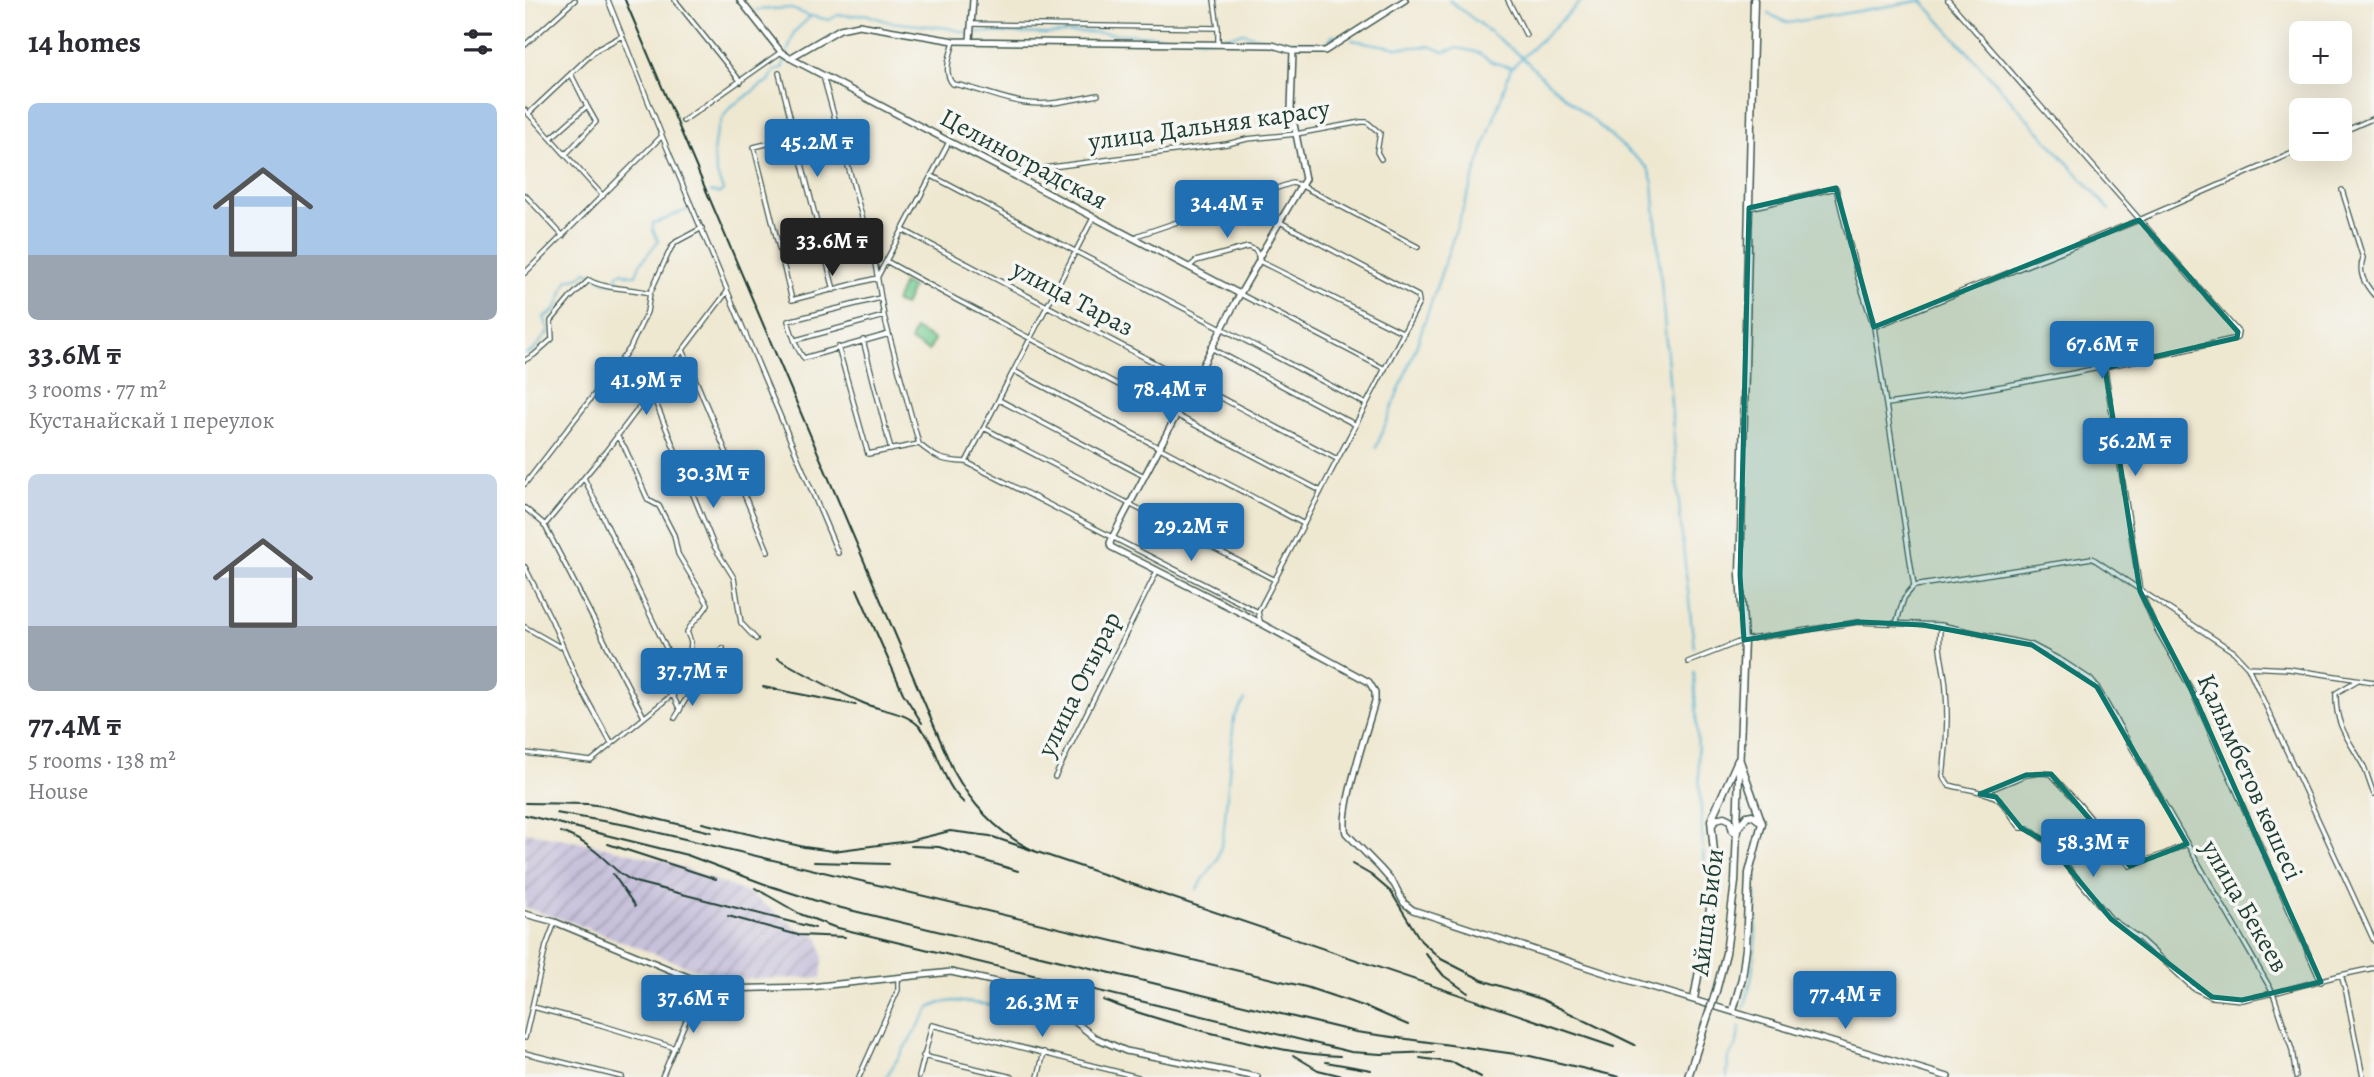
<!DOCTYPE html>
<meta charset="utf-8">
<style>
body{margin:0;font-family:Alegreya,serif;background:#f2f2f3;color:#2b2b33;height:100vh;display:flex;flex-direction:column;font-size:26px;white-space:nowrap}
*{box-sizing:border-box;margin:0}
p{font-size:23px;color:#7c7c81}
.icon{flex:none;width:38px;height:38px;fill:none;stroke:currentColor;stroke-width:2;stroke-linecap:round;stroke-linejoin:round}
.map{position:relative;flex:1;overflow:hidden}
.details{display:flex;flex-direction:column;background:#fff;width:525px}
.details>*{flex:none}
.tools{position:absolute;left:1764px;top:21px;display:grid;gap:14px}
.tools a{display:grid;place-items:center;width:63px;height:63px;border-radius:10px;background:#fff;box-shadow:0 7px 28px #0002;font-size:35px}
.price{position:absolute;translate:-50% -60px;padding:0 16px;border-radius:7px;background:#1f6fb2;color:#fff;font-size:23px;line-height:46px;filter:drop-shadow(0 2px 4px #0008)}
.price::after{content:'';position:absolute;left:50%;top:42px;width:21px;height:16px;margin-left:-10px;background:inherit;clip-path:polygon(0 0,100% 0,50% 100%)}
.price.selected{background:#222;color:#fff}
ul{padding:0;list-style:none}
li{display:grid;align-content:center;gap:14px;height:371px;padding:0 28px}
li span{display:grid;place-items:center;height:217px;border-radius:10px;color:#555}
li>.icon{margin-inline-start:auto}
span .icon{width:126px;height:126px;fill:#fffc;stroke-width:1}
li b{font-size:30px}
h2{display:flex;justify-content:space-between;align-items:center;height:84px;padding:0 28px;font-size:30px}
main{display:flex;flex:1;min-height:0}
.map>svg:first-child{display:block}
.industrial{fill:url(#industrial-furrows)}
.grass{fill:#74cc93;stroke:#4a8464;stroke-width:2}
.lines{fill:none;stroke-linecap:round;stroke-linejoin:round}
.stream{stroke:#53b1d1;stroke-width:2}
.street-casing{stroke:#3e574c;stroke-width:6}
.secondary-casing{stroke:#3e574c;stroke-width:8}
.primary-casing{stroke:#3e574c;stroke-width:9}
.street{stroke:#fff;stroke-width:3.5}
.secondary{stroke:#fff;stroke-width:5}
.primary{stroke:#fff;stroke-width:6}
.rail{stroke:#1f3d34;stroke-width:2}
.primary-bridge-casing{stroke:#3e574c;stroke-width:9;stroke-linecap:butt}
.primary-bridge{stroke:#fff;stroke-width:6}
.marked{fill:#0f766e;fill-opacity:0.2;stroke:#0f766e;stroke-width:5;stroke-linejoin:round}
.labels{text-anchor:middle;dominant-baseline:central;stroke-width:7;stroke-linejoin:round;paint-order:stroke}
.street-label{font-size:26px;fill:#1f3d34;stroke:#f6f6f2}
</style>
<main>
<section class="details">
<h2>14 homes<svg class="icon" aria-label="filters" viewBox="0 0 24 24"><path d="M4 7h16M4 17h16"/><circle cx="9" cy="7" r="2"/><circle cx="15" cy="17" r="2"/></svg></h2>
<ul>
<li><span style="background:linear-gradient(#a9c7e8 70%,#9aa5b1 0)"><svg class="icon" aria-label="home" viewBox="0 0 24 24"><path d="M3 11l9-7 9 7M6 9v11h12V9"/></svg></span><div><b>33.6M ₸</b><p>3 rooms · 77 m²</p><p>Кустанайскай 1 переулок</p></div></li>
<li><span style="background:linear-gradient(#c9d6e8 70%,#9aa5b1 0)"><svg class="icon" aria-label="home" viewBox="0 0 24 24"><path d="M3 11l9-7 9 7M6 9v11h12V9"/></svg></span><div><b>77.4M ₸</b><p>5 rooms · 138 m²</p><p>House</p></div></li>
</ul>
</section>
<div class="map">
<svg width="1849" height="1077" viewBox="0 0 1849 1077">
<defs>
<pattern id="industrial-furrows" width="10" height="10" patternUnits="userSpaceOnUse" patternTransform="scale(1.75)"><rect width="10" height="10" fill="#c6c0da"/><path d="M-1 1l2-2M0 10L10 0M9 11l2-2" fill="none" stroke="#a09db2"/></pattern>
</defs>
<rect width="100%" height="100%" fill="#f6f6f2"/>
<filter id="ink" filterUnits="userSpaceOnUse"><feTurbulence type="fractalNoise" baseFrequency=".0143" numOctaves="2"/><feDisplacementMap in="SourceGraphic" scale="14" xChannelSelector="R" yChannelSelector="G"/><feConvolveMatrix kernelMatrix="1 2 1 2 8 2 1 2 1" color-interpolation-filters="sRGB"/></filter>
<filter id="wash" filterUnits="userSpaceOnUse"><feTurbulence type="fractalNoise" baseFrequency=".00686" numOctaves="4" result="noise"/><feDisplacementMap in="SourceGraphic" scale="28" xChannelSelector="R" yChannelSelector="G"/><feGaussianBlur stdDeviation="1.57" result="paint"/><feColorMatrix in="noise" values="0 0 0 0 0 0 0 0 0 0 0 0 0 0 0 0 0 1.4 0 .05"/><feComposite in="paint" operator="in"/></filter>
<g filter="url(#wash)">
<rect width="100%" height="100%" fill="#efe8d1"/>
<path class="industrial" d="M 0,832 L 67,844 L 140,861 L 225,894 L 272,928 L 294,937 L 298,959 L 296,978 L 209,979 L 156,964 L 46,922 L 0,908 Z"/>
<path class="grass" d="M 378,283 L 387,288 L 379,306 L 370,302 Z
M 390,329 L 409,340 L 404,351 L 385,341 Z"/>
<g class="lines">
<path class="stream" d="M 924,0 L 997,57 L 1017,77 L 1123,168 L 1128,183 L 1156,527 L 1169,647
M 1396,0 L 1585,210
M 231,10 L 264,8 L 285,16
M 1244,14 L 1263,23 L 1399,0
M 323,16 L 340,14 L 364,22 L 423,28 L 443,33
M 448,32 L 522,34 L 560,32 L 686,39 L 718,33 L 740,39 L 801,44 L 808,35 L 816,35
M 827,40 L 874,48 L 905,46 L 919,52 L 932,48 L 952,52 L 967,62 L 985,67
M 186,192 L 195,193 L 198,190 C 185,162 184,136 203,110 C 207,104 215,101 221,97 C 229,90 234,85 244,81 L 249,71 L 257,69 L 269,32 L 286,16 L 304,20 L 313,15 L 322,15
M 0,354 L 8,351 L 24,331 L 19,317 C 38,310 34,295 43,280 L 56,277 L 61,271 C 73,274 78,285 92,283 L 93,274 L 97,272 L 105,275 L 111,275 L 115,264 L 133,241 L 128,230 L 128,223 C 141,221 151,212 164,210
M 851,448 L 891,347 L 986,68 L 1058,0
M 1169,672 L 1179,869 L 1184,871
M 671,890 L 692,860 L 698,839 L 709,718 L 720,700
M 1219,1008 C 1231,972 1232,931 1231,894 L 1228,888
M 361,1077 L 405,1008 L 416,1003 L 429,1001 L 520,1011
M 1202,1077 L 1203,1058 L 1211,1047 L 1215,1027"/>
</g>
</g>
<g filter="url(#ink)">
<g class="lines">
<defs>
<path id="street" d="M 83,0 L 137,136 L 313,553
M 150,0 L 216,82
M 689,0 L 693,28 L 693,44
M 983,0 L 1001,35
M 447,24 L 693,28
M 429,41 C 426,55 417,72 428,84 C 453,88 477,100 502,103 C 525,106 550,99 573,95
M 0,45 L 50,0
M 254,73 L 309,290
M 298,76 L 350,263 L 359,316 L 394,444 C 412,459 418,461 441,462 L 733,612
M 0,110 L 78,196
M 3,114 L 71,50 L 97,36
M 158,121 L 256,52
M 312,127 L 229,147 L 267,300 L 352,278 L 361,261 L 430,299 L 796,491
M 1815,133 L 1849,118
M 26,138 L 62,106 L 46,74
M 41,154 L 71,122 L 62,106
M 490,175 L 496,171 L 702,144 L 722,139 L 771,134 L 836,122 L 842,122 L 855,133 L 852,152 L 856,159
M 407,176 L 841,404
M 777,186 L 893,247
M 1817,190 L 1838,258 C 1833,273 1839,283 1849,295
M 0,195 L 38,236
M 1224,208 L 1311,188 L 1333,278 L 1349,327 L 1389,586 L 1567,558 L 1709,652 L 1723,667 L 1849,941
M 378,230 L 812,459
M 609,239 L 614,235 L 767,183 L 776,185
M 361,261 L 424,142
M 734,261 L 879,333
M 664,267 L 671,261 L 723,247 L 730,250 L 734,257
M 0,273 L 137,136
M 715,294 L 860,369
M 355,298 L 263,321 C 266,331 272,351 279,358 L 364,334
M 1349,327 L 1614,220 L 1777,149
M 271,340 L 359,316
M 338,340 L 366,450
M 313,347 L 343,454 L 394,444
M 686,348 L 831,425
M 158,350 L 243,551
M 0,360 L 9,355 L 27,339 L 26,321 L 46,297 L 64,280 C 78,289 106,288 125,293
M 1580,369 L 1615,591 L 1632,630 L 1666,689 L 1796,982
M 489,371 L 779,524
M 126,391 L 189,546 L 209,578 L 216,623 L 231,639
M 474,400 L 619,476
M 1362,404 C 1480,388 1596,365 1712,338 L 1713,332 L 1423,0
M 459,428 L 750,580
M 92,436 L 100,448 L 123,500 L 134,506 L 149,535 L 153,554 L 183,604 C 178,615 167,621 162,632 L 166,642 L 163,678
M 441,462 L 568,218
M 59,478 L 159,685 L 163,678 L 198,648
M 0,484 L 105,348 L 122,312 L 125,293 L 146,248 L 151,242 L 177,228
M 0,508 L 19,524 L 119,717
M 19,526 L 81,451 L 202,292
M 0,567 L 27,621 L 55,687 L 86,743
M 735,621 L 733,612 L 894,303 L 893,296 L 755,222
M 1371,624 L 1379,598 L 1389,586
M 1416,625 C 1411,646 1420,667 1421,689 C 1423,718 1422,747 1418,776 L 1424,785 C 1438,789 1458,791 1470,797 C 1481,803 1487,819 1496,828 L 1503,828 L 1523,843 L 1586,919 L 1614,938 L 1668,988 L 1687,997 L 1717,1000 L 1748,993 L 1767,1050 L 1771,1077
M 0,627 L 35,647
M 1163,662 L 1219,640 L 1333,622 L 1416,625 L 1507,645 L 1539,662 L 1565,679 L 1572,687 L 1748,993 L 1816,975 L 1821,992 L 1838,1077
M 1723,667 L 1764,669 L 1849,682
M 1833,680 L 1811,693 C 1810,727 1824,739 1839,767 C 1843,776 1845,785 1849,794
M 148,696 L 155,710 L 150,718
M 0,753 L 66,761 L 159,685 L 168,687 C 164,698 158,701 155,710
M 530,777 L 632,571
M 1457,793 L 1501,775 L 1517,773 L 1526,774 L 1554,804 L 1605,866 L 1637,855 L 1662,844
M 1816,975 L 1849,968
M 8,1007 L 76,1025 L 150,1048
M 0,1038 L 21,946 L 30,922
M 0,1053 L 97,1077
M 398,1056 L 487,1077
M 137,1077 L 177,983
M 334,1077 L 373,990 L 373,979
M 394,1077 L 407,1025 L 613,1077
M 513,1077 L 519,1052"/>
<path id="secondary" d="M 215,0 L 256,52 L 265,58 L 715,294
M 445,40 L 448,0
M 768,51 L 766,109 L 780,179 L 734,257 L 734,261 L 715,294 L 588,536 L 585,543 L 586,547 L 726,618 L 844,682 L 850,692 L 850,701 C 843,727 814,812 821,833 L 855,868 L 869,884 L 879,903 L 888,910 L 1086,975 L 1423,1077
M 265,58 L 315,29 L 334,25 L 429,41 L 747,45 L 768,51 L 800,51 L 880,0
M 0,914 L 30,922 L 177,983 L 197,989 L 285,987 L 426,972 L 494,987 L 538,1012 L 569,1037 L 601,1051 L 732,1077"/>
<path id="primary" d="M 1187,825 L 1191,819 L 1199,817 L 1205,820 L 1208,831
M 1213,828 L 1222,816 L 1227,815 L 1235,821
M 1191,991 L 1201,953 L 1210,882 L 1219,640 L 1215,575 L 1229,0
M 1169,999 L 1187,897 L 1190,863 L 1186,820 L 1213,760
M 1208,1011 L 1217,978 L 1221,948 L 1224,873 L 1237,823 L 1215,761"/>
</defs>
<use href="#street" class="street-casing"/>
<use href="#secondary" class="secondary-casing"/>
<use href="#primary" class="primary-casing"/>
<use href="#street" class="street"/>
<use href="#secondary" class="secondary"/>
<use href="#primary" class="primary"/>
<path class="rail" d="M 100,0 L 428,770 C 448,807 474,835 512,852
M 332,589 L 378,693 L 397,723
M 252,658 C 280,674 309,690 338,703 C 356,711 378,711 393,725 C 415,746 414,780 439,803
M 238,687 L 331,705
M 0,803 L 63,804 L 78,806 L 186,832
M 31,813 L 101,825 L 781,987 L 844,1008 L 883,1025
M 0,815 L 162,855 L 245,886 L 304,905 L 831,1032 L 1005,1056 L 1095,1077
M 177,823 L 279,847 L 308,851 L 384,841 L 425,831 L 465,836 L 1089,1047
M 36,832 C 46,836 57,841 66,848 C 82,859 91,874 110,882 L 290,928
M 83,844 L 191,879
M 386,846 L 414,847 L 493,871
M 289,862 L 364,864
M 827,864 L 846,875 L 866,892 L 896,941 L 916,959 L 957,980 L 1016,999 L 1110,1045
M 88,874 L 110,906
M 230,888 L 275,914 L 309,927 L 826,1052 L 856,1054 L 909,1052
M 203,916 L 273,935 L 320,937
M 900,953 L 919,976 L 943,993
M 578,1000 C 619,1016 660,1027 703,1037 C 740,1046 776,1055 815,1056
M 768,1055 L 793,1070 L 822,1077
M 895,1058 L 930,1063 L 956,1077
M 801,1062 L 846,1070"/>
<defs>
<path id="primary-bridge" d="M 1163,1077 L 1191,991"/>
</defs>
<use href="#primary-bridge" class="primary-bridge-casing"/>
<use href="#primary-bridge" class="primary-bridge"/>
</g>
</g>
<path class="marked" d="M 1311,188 L 1349,327 L 1614,220 L 1713,332 L 1712,338 L 1580,368 L 1615,591 L 1666,689 L 1796,982 L 1717,1000 L 1687,997 L 1586,919 L 1523,843 L 1496,828 L 1471,797 L 1455,794 L 1501,775 L 1526,774 L 1605,866 L 1662,844 L 1572,687 L 1507,645 L 1398,625 L 1333,622 L 1219,640 L 1215,575 L 1224,208 Z"/>
<g class="labels">
<g class="street-label">
<text transform="translate(684 125) rotate(-8)">улица Дальняя карасу</text>
<text transform="translate(499 159) rotate(28)">Целиноградская</text>
<text transform="translate(548 298) rotate(28)">улица Тараз</text>
<text transform="translate(554 684) rotate(-64)">улица Отырар</text>
<text transform="translate(1725 777) rotate(66)">Қалымбетов көшесі</text>
<text transform="translate(1720 906) rotate(60)">улица Бекеев</text>
<text transform="translate(1182 912) rotate(-83)">Айша Биби</text>
</g>
</g>
</svg>
<div class="tools">
<a>+</a>
<a>−</a>
</div>
<b class="price" style="left:292px;top:179px">45.2M ₸</b>
<b class="price" style="left:702px;top:240px">34.4M ₸</b>
<b class="price selected" style="left:307px;top:278px">33.6M ₸</b>
<b class="price" style="left:1577px;top:381px">67.6M ₸</b>
<b class="price" style="left:121px;top:417px">41.9M ₸</b>
<b class="price" style="left:645px;top:426px">78.4M ₸</b>
<b class="price" style="left:1610px;top:478px">56.2M ₸</b>
<b class="price" style="left:188px;top:510px">30.3M ₸</b>
<b class="price" style="left:666px;top:563px">29.2M ₸</b>
<b class="price" style="left:167px;top:708px">37.7M ₸</b>
<b class="price" style="left:1568px;top:879px">58.3M ₸</b>
<b class="price" style="left:1320px;top:1031px">77.4M ₸</b>
<b class="price" style="left:168px;top:1035px">37.6M ₸</b>
<b class="price" style="left:517px;top:1039px">26.3M ₸</b>
</div>
</main>
